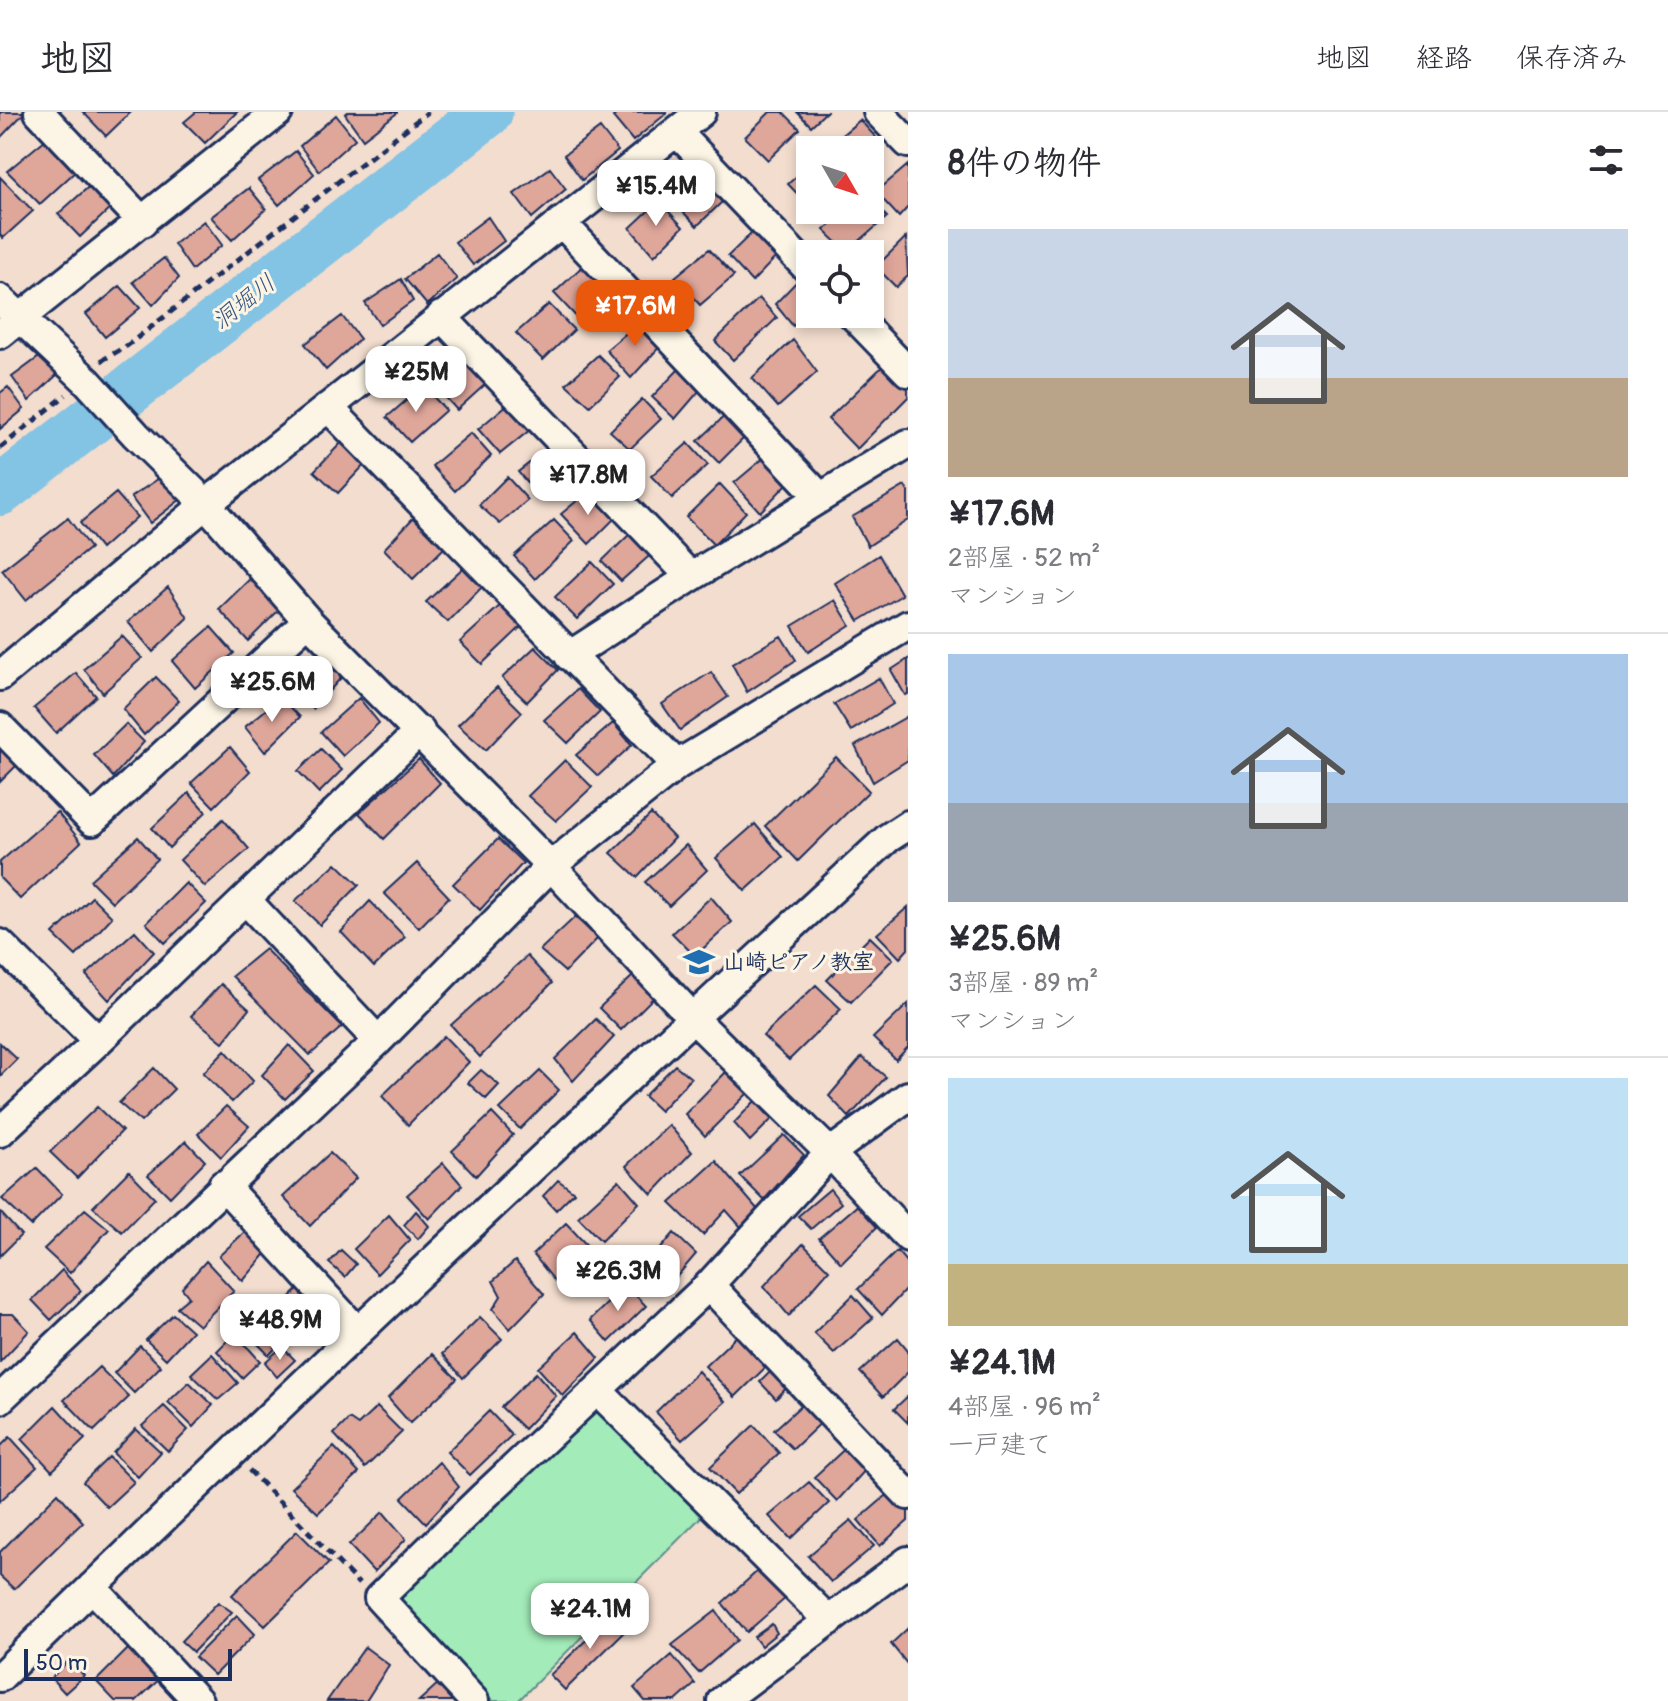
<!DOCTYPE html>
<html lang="ja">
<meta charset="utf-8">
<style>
body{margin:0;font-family:Pangolin,"Klee One",sans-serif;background:#f7f7f7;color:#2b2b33;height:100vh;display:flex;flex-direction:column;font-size:30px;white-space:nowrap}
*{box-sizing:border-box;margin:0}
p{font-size:26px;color:#7c7c81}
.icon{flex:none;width:44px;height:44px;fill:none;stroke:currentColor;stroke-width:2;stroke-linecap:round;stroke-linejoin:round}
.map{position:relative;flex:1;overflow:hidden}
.side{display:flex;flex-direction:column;background:#fff;width:760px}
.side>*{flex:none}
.needle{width:52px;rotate:129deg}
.tools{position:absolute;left:796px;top:24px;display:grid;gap:16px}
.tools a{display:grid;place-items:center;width:88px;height:88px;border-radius:0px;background:#fff;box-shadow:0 4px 12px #0003;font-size:40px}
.scale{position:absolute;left:24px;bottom:20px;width:208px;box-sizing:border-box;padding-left:8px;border:4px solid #1b2f5e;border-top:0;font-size:22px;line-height:28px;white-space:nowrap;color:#1b2f5e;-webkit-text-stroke:6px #fcf5e5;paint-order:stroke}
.price{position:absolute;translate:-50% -68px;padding:0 18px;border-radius:16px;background:#fff;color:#222;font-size:26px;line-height:52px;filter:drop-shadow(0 2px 4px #0008)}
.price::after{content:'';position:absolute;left:50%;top:48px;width:24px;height:18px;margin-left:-12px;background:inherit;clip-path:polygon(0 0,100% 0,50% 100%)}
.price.on{background:#ea580c;color:#fff}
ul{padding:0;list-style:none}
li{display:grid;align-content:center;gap:16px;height:424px;padding:0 40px}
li+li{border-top:2px solid #e1e1e2}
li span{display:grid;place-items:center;height:248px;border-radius:0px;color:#555}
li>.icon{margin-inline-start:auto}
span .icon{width:144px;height:144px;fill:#fffc;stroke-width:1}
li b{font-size:34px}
h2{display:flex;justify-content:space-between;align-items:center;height:96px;padding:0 40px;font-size:34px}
header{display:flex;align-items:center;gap:48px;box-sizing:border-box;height:112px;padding:0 40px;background:#fff;border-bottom:2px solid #e1e1e2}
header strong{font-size:38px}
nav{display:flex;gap:44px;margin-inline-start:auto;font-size:28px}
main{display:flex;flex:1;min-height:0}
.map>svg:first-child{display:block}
.green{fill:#a3ebb9;stroke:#5f8d8c;stroke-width:2}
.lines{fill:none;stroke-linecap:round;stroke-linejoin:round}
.river{stroke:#83c3e3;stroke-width:50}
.building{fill:#dfa69a;stroke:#1b2f5e;stroke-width:2}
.minor-casing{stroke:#1b2f5e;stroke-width:34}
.path{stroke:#1b2f5e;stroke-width:5;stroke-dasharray:8 6;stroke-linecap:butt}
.minor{stroke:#fcf5e5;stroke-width:28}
.labels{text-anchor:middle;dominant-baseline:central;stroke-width:6;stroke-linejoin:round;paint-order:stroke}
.poi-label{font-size:22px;font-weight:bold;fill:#1b2f5e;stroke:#fcf5e5;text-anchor:start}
.water-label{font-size:24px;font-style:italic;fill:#35547f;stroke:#fcf5e5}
</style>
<header>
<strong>地図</strong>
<nav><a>地図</a><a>経路</a><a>保存済み</a></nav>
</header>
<main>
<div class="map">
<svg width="908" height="1589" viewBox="0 0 908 1589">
<rect width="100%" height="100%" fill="#f3ddce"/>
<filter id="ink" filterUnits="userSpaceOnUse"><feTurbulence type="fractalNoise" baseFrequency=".0125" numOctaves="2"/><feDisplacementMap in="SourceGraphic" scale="16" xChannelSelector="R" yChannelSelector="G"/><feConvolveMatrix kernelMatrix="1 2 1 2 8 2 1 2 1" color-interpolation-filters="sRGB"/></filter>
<g filter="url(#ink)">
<path class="green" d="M 601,1291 L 708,1398 L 518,1589 L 493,1589 L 396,1486 Z"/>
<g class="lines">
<path class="river" d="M 0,379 L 488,0"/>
</g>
<path class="building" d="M 0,0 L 25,0 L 0,26 Z
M 83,0 L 131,0 L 106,24 Z
M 196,0 L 237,0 L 205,31 L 184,10 Z
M 348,0 L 397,0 L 397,1 L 363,27 L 345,2 Z
M 620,0 L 666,0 L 667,1 L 633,29 L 613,5 Z
M 770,0 L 783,0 L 800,17 L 768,48 L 745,25 Z
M 797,0 L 826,0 L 811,14 Z
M 336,3 L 355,27 L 319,59 L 300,34 Z
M 860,8 L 881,31 L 870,42 L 870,38 L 834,38 L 830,33 Z
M 600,16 L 618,39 L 582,68 L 564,43 Z
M 46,27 L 77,58 L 40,92 L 7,59 Z
M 296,39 L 314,62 L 279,93 L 258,68 Z
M 810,52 L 810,91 L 808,93 L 788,72 Z
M 908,53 L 908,95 L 899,105 L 876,80 Z
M 550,56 L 566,77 L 532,106 L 514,82 Z
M 699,64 L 722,90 L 697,114 L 671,88 Z
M 0,65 L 33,99 L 3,126 L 0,123 Z
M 93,71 L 114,93 L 80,125 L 58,102 Z
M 249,76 L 266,97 L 232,128 L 211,105 Z
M 870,88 L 887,105 L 847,140 L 824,118 L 847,98 L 870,98 Z
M 659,89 L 683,115 L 654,144 L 630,116 Z
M 488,105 L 504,129 L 473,153 L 455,130 Z
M 204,109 L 222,133 L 192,158 L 174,132 Z
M 758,115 L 781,140 L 752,170 L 728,144 Z
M 906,125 L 908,164 L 896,175 L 876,155 Z
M 709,137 L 734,164 L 700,193 L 675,165 Z
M 437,141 L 457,167 L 427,193 L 405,167 Z
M 164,146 L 179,166 L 153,193 L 133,170 Z
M 587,150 L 612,179 L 583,212 L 554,181 Z
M 802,164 L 810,173 L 810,197 L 793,214 L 775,192 Z
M 401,167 L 413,189 L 380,213 L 365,191 Z
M 120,174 L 140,196 L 105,225 L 86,202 Z
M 759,186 L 777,206 L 733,248 L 715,229 Z
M 549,192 L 574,218 L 543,248 L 516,221 Z
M 342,204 L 360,227 L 326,258 L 305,232 Z
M 643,207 L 664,230 L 631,266 L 606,238 Z
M 793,228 L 817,260 L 778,295 L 752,266 Z
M 46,240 L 60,260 L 29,289 L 12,265 Z
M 466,242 L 489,269 L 457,298 L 432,270 Z
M 598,243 L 620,265 L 590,294 L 566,272 Z
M 888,249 L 908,272 L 908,285 L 857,337 L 828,307 Z
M 680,256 L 700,278 L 675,307 L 652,285 Z
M 423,274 L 446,298 L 410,330 L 387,305 Z
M 8,275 L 24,297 L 0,317 L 0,281 Z
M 514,287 L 536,313 L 500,342 L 478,317 Z
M 642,287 L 661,307 L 630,337 L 610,319 Z
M 731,298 L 750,320 L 719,351 L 698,329 Z
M 471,321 L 491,344 L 455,379 L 432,354 Z
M 345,327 L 368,349 L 338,381 L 314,359 Z
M 688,331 L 708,353 L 672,386 L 651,364 Z
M 546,338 L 568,364 L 542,388 L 518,360 Z
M 765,345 L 788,371 L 760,400 L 734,371 Z
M 164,363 L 181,387 L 150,411 L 131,385 Z
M 507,365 L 528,388 L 500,412 L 479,393 Z
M 720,372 L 746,400 L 714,433 L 686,405 Z
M 905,374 L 908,380 L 908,408 L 868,434 L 852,405 Z
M 590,378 L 614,407 L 589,432 L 561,402 Z
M 116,381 L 137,405 L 101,437 L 80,411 Z
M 414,405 L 446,434 L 413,467 L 384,437 Z
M 68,406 L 90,436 L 26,488 L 2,458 Z
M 554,408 L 574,429 L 535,467 L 514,444 Z
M 636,416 L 656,438 L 621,469 L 602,449 Z
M 879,443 L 902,483 L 859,509 L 835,471 Z
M 592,450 L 613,472 L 577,507 L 555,485 Z
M 465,454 L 483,474 L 448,510 L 426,490 Z
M 256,461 L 282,495 L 248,529 L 219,497 Z
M 168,475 L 188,506 L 153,540 L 128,510 Z
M 835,488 L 850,513 L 808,540 L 792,514 Z
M 502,492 L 522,514 L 482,552 L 460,530 Z
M 211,515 L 234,541 L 195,576 L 172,549 Z
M 122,524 L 142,546 L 103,581 L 84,557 Z
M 781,524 L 796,548 L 747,580 L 732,552 Z
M 535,535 L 558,558 L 527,590 L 502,566 Z
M 329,538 L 348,558 L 313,597 L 293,575 Z
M 908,547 L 908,582 L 905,583 L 891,558 Z
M 711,560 L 728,585 L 680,618 L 662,592 Z
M 76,561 L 96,584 L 56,621 L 34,596 Z
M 156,565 L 179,589 L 144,623 L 123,597 Z
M 879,566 L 893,592 L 851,619 L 834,592 Z
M 497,575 L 522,600 L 486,638 L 458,613 Z
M 578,577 L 600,600 L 568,631 L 544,608 Z
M 281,585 L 300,605 L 265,640 L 245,615 Z
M 359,586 L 379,611 L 343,644 L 321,620 Z
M 908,604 L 908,648 L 873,670 L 855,634 Z
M 613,611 L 632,633 L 598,664 L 576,643 Z
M 126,612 L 144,630 L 113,665 L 94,643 Z
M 0,633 L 18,652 L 0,670 Z
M 230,635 L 250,659 L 214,695 L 191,671 Z
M 321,637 L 342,658 L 319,681 L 298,659 Z
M 836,645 L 869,679 L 798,749 L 765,714 Z
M 419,647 L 440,671 L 384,727 L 359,701 Z
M 565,648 L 592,675 L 556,709 L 528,684 Z
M 189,681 L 206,700 L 169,736 L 152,716 Z
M 57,700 L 81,730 L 20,787 L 0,766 L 0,750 Z
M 651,702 L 674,726 L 637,765 L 611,741 Z
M 223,707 L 249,737 L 205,775 L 180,748 Z
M 755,712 L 783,745 L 745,779 L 716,746 Z
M 138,725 L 157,747 L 112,790 L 90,768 Z
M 498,727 L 523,751 L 480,798 L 453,772 Z
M 686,733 L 707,758 L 669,794 L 645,770 Z
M 336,751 L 359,773 L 320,813 L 295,789 Z
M 417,751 L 449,785 L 419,816 L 384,781 Z
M 186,771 L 206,791 L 165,831 L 146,811 Z
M 92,785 L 112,805 L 76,844 L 53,822 Z
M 711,785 L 732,810 L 695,844 L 672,821 Z
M 370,789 L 405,825 L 374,855 L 341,820 Z
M 908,795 L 908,837 L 900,846 L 877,822 Z
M 575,805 L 598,826 L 565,860 L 540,838 Z
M 135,819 L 154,840 L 109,888 L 86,863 Z
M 870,825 L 893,847 L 851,890 L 827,868 Z
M 265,837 L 342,915 L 310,943 L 232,864 Z
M 527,844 L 552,871 L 480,945 L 451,913 Z
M 634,863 L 654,885 L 621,918 L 599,896 Z
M 221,872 L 249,897 L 223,930 L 191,904 Z
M 816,873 L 841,897 L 789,948 L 763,924 Z
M 908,892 L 908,935 L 896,948 L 873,926 Z
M 596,907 L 614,925 L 573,969 L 555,947 Z
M 444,924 L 469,950 L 408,1013 L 382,984 Z
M 0,931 L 17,947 L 0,964 Z
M 289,933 L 314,959 L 285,987 L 262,963 Z
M 225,938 L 253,969 L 232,990 L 203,961 Z
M 862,945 L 886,965 L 849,1005 L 829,984 Z
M 675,953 L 691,966 L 660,999 L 644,984 Z
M 154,956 L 174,977 L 141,1010 L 119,991 Z
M 481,958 L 499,973 L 486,987 L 468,971 Z
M 540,959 L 559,978 L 520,1017 L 500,997 Z
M 726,960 L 748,981 L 705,1024 L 685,1002 Z
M 755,989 L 772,1007 L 750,1029 L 734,1011 Z
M 226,994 L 249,1014 L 221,1045 L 198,1022 Z
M 97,995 L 122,1019 L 77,1066 L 50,1040 Z
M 492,1001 L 513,1023 L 476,1064 L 452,1039 Z
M 669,1013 L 692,1040 L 652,1082 L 626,1054 Z
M 784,1023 L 804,1043 L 764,1088 L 740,1064 Z
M 186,1029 L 205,1049 L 170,1085 L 148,1063 Z
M 330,1041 L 356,1066 L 310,1114 L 283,1085 Z
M 716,1049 L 758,1098 L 741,1115 L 726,1098 L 703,1123 L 670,1091 Z
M 443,1051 L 462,1073 L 429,1107 L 407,1083 Z
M 37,1056 L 62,1082 L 31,1114 L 2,1087 Z
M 129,1059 L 155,1086 L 122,1120 L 93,1095 Z
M 558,1068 L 574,1080 L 556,1098 L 543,1084 Z
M 619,1068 L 639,1091 L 601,1129 L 578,1105 Z
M 830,1077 L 841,1091 L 811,1117 L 798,1104 Z
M 859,1092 L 878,1114 L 841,1151 L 819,1126 Z
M 85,1097 L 109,1117 L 70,1161 L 44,1137 Z
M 416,1099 L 429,1114 L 418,1127 L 404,1113 Z
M 0,1100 L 21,1123 L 0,1144 Z
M 389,1103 L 410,1128 L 377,1162 L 354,1137 Z
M 566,1111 L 592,1139 L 557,1172 L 533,1142 Z
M 250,1115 L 270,1137 L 243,1169 L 219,1144 Z
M 674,1121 L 696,1142 L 667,1176 L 646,1154 Z
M 803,1132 L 829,1158 L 789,1204 L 764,1174 Z
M 341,1138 L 356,1152 L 345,1165 L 329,1151 Z
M 897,1139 L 908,1152 L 908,1175 L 882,1203 L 858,1177 Z
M 629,1140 L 639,1151 L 623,1167 L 613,1157 Z
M 206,1149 L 234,1179 L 199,1214 L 177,1195 L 189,1185 L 182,1176 Z
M 515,1149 L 544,1182 L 510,1217 L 493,1197 L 501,1184 L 493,1169 Z
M 62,1158 L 81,1179 L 51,1208 L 32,1188 Z
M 303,1173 L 328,1200 L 300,1230 L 274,1201 Z
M 626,1173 L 646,1194 L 609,1230 L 590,1208 Z
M 853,1183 L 873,1206 L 834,1241 L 814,1221 Z
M 263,1197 L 287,1224 L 269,1243 L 243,1217 Z
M 0,1202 L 13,1202 L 29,1219 L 0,1250 Z
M 173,1202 L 192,1219 L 166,1247 L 146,1228 Z
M 480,1205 L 502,1227 L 463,1266 L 442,1242 Z
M 577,1220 L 599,1246 L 563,1284 L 538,1256 Z
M 741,1220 L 771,1250 L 735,1285 L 705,1254 Z
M 235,1221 L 260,1249 L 242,1266 L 217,1239 Z
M 898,1226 L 908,1238 L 908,1260 L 883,1285 L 860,1260 Z
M 140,1234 L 161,1254 L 134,1281 L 114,1261 Z
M 282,1235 L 295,1248 L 277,1265 L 265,1250 Z
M 212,1242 L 238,1271 L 218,1288 L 191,1262 Z
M 432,1242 L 457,1267 L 410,1311 L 388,1286 Z
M 99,1255 L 129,1285 L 94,1319 L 64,1288 Z
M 775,1255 L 792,1270 L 776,1287 L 760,1270 Z
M 698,1259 L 725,1290 L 682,1328 L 656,1300 Z
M 536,1261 L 556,1284 L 524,1317 L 501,1295 Z
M 189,1270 L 213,1293 L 193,1315 L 168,1290 Z
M 908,1284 L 908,1311 L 894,1297 Z
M 808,1287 L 826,1306 L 793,1337 L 774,1318 Z
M 55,1294 L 85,1327 L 52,1359 L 22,1327 Z
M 164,1294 L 188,1318 L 168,1339 L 142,1314 Z
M 377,1295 L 402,1320 L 365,1356 L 334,1322 L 349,1307 L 358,1313 Z
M 489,1299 L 512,1323 L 470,1363 L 447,1340 Z
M 754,1313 L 779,1341 L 736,1382 L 710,1355 Z
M 136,1317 L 161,1340 L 138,1365 L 113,1341 Z
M 10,1325 L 37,1355 L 0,1389 L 0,1335 Z
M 850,1332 L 869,1354 L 837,1389 L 814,1365 Z
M 334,1335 L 359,1361 L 318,1401 L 291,1376 Z
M 109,1345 L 134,1370 L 107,1395 L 83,1370 Z
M 439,1350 L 459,1375 L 426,1411 L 402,1386 Z
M 809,1370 L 829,1391 L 791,1427 L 769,1404 Z
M 894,1377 L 908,1395 L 908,1409 L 880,1434 L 858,1408 Z
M 58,1381 L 83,1410 L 14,1477 L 0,1464 L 0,1440 Z
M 383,1400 L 406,1427 L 374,1460 L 349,1433 Z
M 851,1408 L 874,1434 L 831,1470 L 808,1444 Z
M 297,1419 L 329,1451 L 265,1514 L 232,1483 Z
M 762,1455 L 787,1485 L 747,1520 L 722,1491 Z
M 218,1490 L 232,1500 L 193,1540 L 181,1529 Z
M 716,1499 L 737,1528 L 699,1561 L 672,1533 Z
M 615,1500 L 629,1515 L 565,1578 L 550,1563 Z
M 237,1503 L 255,1522 L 214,1563 L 195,1545 Z
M 772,1512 L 777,1521 L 761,1534 L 754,1525 Z
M 908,1516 L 908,1553 L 891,1532 Z
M 133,1532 L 163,1564 L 136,1589 L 115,1589 L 96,1569 Z
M 365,1535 L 389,1553 L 366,1589 L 327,1589 Z
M 672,1543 L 695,1572 L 676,1589 L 645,1589 L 634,1576 Z
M 70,1547 L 84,1564 L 65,1581 L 51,1566 Z
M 442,1568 L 464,1589 L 419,1589 Z"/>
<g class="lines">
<defs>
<path id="minor" d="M 39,0 L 143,110
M 878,0 L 908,31
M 677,20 L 810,159
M 561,110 L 820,385
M 0,187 L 87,269 L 136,323 L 206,392 L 308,509 L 551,754 L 692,905 L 830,1041 L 908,1125
M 852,202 L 908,260
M 441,204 L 691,465
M 0,222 L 278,0
M 328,295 L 677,653
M 569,544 L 691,465 L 908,332
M 0,564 L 206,392 L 701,0
M 0,615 L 92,709 L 308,509
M 246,788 L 378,929
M 0,832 L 98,929
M 0,1020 L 98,929 L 420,619
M 223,1073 L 358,1220
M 709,1173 L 908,1383
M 598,1279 L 829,1509
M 0,1287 L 378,929 L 551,754 L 677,653 L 908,513
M 92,1475 L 198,1589
M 0,1565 C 291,1280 588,1001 888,726 L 908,713
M 474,1589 L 379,1486 L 482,1386 L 709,1173 L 830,1041 L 908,984
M 722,1589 L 908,1449"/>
</defs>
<use href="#minor" class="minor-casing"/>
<path class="path" d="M 101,249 L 128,233 L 428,0
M 0,336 L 66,283
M 249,1358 L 359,1472"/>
<use href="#minor" class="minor"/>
</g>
</g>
<defs>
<symbol id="school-bare" viewBox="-9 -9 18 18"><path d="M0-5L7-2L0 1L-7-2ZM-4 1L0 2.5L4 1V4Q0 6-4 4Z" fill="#1f6fb2" stroke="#fcf5e5" stroke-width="2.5" paint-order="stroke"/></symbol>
</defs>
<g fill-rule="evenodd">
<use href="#school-bare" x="677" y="828" width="44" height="44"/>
</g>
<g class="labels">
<g class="poi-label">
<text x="723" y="850">山崎ピアノ教室</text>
</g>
<g class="water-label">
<text transform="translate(244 190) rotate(-38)">洞堀川</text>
</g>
</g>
</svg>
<div class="tools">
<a><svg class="needle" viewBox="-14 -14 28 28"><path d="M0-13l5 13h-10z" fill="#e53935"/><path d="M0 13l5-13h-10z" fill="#7c7c81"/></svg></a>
<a><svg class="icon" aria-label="locate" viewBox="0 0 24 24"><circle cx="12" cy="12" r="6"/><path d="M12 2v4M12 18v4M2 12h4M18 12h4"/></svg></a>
</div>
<div class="scale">50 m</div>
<b class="price" style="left:656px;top:116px">¥15.4M</b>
<b class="price on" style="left:635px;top:236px">¥17.6M</b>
<b class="price" style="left:416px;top:302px">¥25M</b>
<b class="price" style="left:588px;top:405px">¥17.8M</b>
<b class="price" style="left:272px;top:612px">¥25.6M</b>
<b class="price" style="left:618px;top:1201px">¥26.3M</b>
<b class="price" style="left:280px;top:1250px">¥48.9M</b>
<b class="price" style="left:590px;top:1539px">¥24.1M</b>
</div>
<section class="side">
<h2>8件の物件<svg class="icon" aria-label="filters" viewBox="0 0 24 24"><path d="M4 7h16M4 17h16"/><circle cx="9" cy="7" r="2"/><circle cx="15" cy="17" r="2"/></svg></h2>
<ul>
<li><span style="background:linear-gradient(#c9d6e8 60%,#b9a48a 0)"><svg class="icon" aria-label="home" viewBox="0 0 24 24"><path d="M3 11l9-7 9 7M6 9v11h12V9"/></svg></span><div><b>¥17.6M</b><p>2部屋 · 52 m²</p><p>マンション</p></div></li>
<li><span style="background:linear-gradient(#a9c7e8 60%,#9aa5b1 0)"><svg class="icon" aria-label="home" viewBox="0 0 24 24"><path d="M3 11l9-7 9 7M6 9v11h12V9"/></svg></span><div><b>¥25.6M</b><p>3部屋 · 89 m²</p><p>マンション</p></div></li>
<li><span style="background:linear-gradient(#bfe0f5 75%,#c2b280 0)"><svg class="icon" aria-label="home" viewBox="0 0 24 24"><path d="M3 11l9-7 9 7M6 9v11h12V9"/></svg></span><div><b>¥24.1M</b><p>4部屋 · 96 m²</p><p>一戸建て</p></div></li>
</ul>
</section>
</main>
